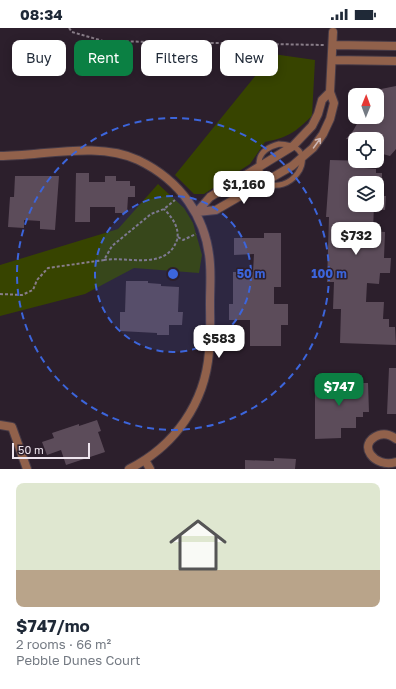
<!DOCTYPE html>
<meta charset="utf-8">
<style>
body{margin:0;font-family:"Golos Text",sans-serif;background:#f2f2f3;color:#1f2937;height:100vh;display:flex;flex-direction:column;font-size:15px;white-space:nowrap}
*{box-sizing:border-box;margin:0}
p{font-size:13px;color:#747a83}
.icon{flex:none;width:22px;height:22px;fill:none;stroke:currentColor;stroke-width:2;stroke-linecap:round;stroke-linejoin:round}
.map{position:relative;height:441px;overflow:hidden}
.sheet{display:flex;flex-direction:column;background:#fff;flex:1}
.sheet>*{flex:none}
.hud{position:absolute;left:12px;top:12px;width:372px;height:36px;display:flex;gap:8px}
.needle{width:26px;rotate:1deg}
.buttons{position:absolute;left:348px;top:60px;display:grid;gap:8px}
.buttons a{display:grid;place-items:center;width:36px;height:36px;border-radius:8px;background:#fff;box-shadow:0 2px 10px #0003;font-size:20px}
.scale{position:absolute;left:12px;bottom:10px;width:78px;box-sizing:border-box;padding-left:4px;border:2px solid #eee5ee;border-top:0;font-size:11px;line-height:14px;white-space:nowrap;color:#eee5ee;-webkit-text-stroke:3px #2c1f2c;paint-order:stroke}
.price{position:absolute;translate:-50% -34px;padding:0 9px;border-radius:8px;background:#fff;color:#222;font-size:13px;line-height:26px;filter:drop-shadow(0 1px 2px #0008)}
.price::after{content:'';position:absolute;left:50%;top:24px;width:12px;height:9px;margin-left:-6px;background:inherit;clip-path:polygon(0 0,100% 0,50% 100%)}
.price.active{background:#0b8043;color:#fff}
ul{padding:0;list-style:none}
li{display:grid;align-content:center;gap:8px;height:212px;padding:0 16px}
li+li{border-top:1px solid #e0e1e3}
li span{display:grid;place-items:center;height:124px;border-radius:8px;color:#555}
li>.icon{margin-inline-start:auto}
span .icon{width:72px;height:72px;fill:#fffc;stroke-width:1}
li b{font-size:17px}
.tag{padding:0 14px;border-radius:8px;background:#fff;box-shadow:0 2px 10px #0003;font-size:14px;line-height:36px}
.tag.active{background:#0b8043;color:#fff}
.status{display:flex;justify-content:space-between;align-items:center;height:28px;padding:0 20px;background:#fff;direction:ltr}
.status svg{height:11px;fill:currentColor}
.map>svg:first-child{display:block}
.green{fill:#374400}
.building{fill:#5c4c5a}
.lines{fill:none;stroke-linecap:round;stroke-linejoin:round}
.service-casing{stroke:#473b47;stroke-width:7}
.minor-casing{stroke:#473b47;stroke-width:10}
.path{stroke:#887d88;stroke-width:2;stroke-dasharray:3 2;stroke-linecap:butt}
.service{stroke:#91614b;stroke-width:5}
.minor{stroke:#91614b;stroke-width:8}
.oneway{stroke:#cdb7b5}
.ring{fill:none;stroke:#3c65db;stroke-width:2;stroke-dasharray:7 5}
.centre{fill:#3c65db;stroke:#2c1f2c;stroke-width:2}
.ring-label{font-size:12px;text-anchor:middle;font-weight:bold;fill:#3c65db;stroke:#2c1f2c;stroke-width:3;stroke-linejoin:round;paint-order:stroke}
</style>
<div class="status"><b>08:34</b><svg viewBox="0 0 49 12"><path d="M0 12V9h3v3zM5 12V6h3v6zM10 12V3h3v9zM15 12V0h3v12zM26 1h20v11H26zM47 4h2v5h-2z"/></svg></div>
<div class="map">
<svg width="396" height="441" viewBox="0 0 396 441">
<rect width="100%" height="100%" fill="#2c1f2c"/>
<path class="green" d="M 273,26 L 315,32 L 312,88 C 294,105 289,109 265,114 L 250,136 L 204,166 L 194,166 L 175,147 Z
M 158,156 L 184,180 L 193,195 L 202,227 L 199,245 L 134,240 L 85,266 L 0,288 L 0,237 L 118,201 Z"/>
<path class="building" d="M 396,58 L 396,121 L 390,128 L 379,125 L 383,111 L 346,111 L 353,103 L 358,94 L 357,89 L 377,89 L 377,78 L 382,79 L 376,62 Z
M 330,132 L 365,133 L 364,140 L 376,141 L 376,145 L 382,145 L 382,155 L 355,155 L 355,177 L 374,177 L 373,203 L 385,204 L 384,230 L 391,230 L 390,245 L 380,245 L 379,256 L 367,255 L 366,274 L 384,274 L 383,291 L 389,291 L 389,299 L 395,299 L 396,317 L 340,315 L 341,281 L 333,281 L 334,254 L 327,254 L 329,189 L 326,189 Z
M 76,145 L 89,145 L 89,154 L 105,154 L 105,148 L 116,148 L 116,153 L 130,153 L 130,158 L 135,158 L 135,169 L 128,169 L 127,185 L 115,185 L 115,179 L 90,179 L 90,194 L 75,194 Z
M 15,148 L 59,148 L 55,202 L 40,201 L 40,193 L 24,192 L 24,200 L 8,199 L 10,169 L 14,169 Z
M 377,168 L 386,168 L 385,182 L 377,181 Z
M 264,205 L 281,205 L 281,259 L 274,259 L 274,276 L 288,276 L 288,297 L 281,297 L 281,318 L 250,318 L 250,292 L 229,292 L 229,276 L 233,276 L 233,244 L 253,244 L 254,226 L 234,227 L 234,210 L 264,210 Z
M 126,253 L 148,253 L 148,255 L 161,256 L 161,258 L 179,259 L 178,284 L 183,284 L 182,297 L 169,297 L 169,307 L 157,307 L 157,305 L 120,303 L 120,284 L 125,284 Z
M 389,340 L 396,340 L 396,386 L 387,386 Z
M 331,351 L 351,351 L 352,355 L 368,355 L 369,384 L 363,384 L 363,389 L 356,389 L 356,400 L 341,400 L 341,410 L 315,411 L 315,355 L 331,354 Z
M 97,392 L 101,403 L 98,404 L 105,424 L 66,437 L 61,422 L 47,427 L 42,414 L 54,410 L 52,405 L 79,396 L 79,398 Z
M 274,430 L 296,431 L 295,441 L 245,441 L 245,432 L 274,433 Z"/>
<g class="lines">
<defs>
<path id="service" d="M 279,116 C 283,116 288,117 292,118 C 318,128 290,169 264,154 C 255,134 257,122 279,116 Z"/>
<path id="minor" d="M 333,17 L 396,18
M 332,32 L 396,33
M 0,128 C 43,128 98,113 138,132 C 180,152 207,189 210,236 C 211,249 210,262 210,275 C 210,291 211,308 209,324 C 205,375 175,418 129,441
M 197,184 L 216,182 L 292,138 L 313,120 L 323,106 L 330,91 L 334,75 L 330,64 L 333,4
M 197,184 L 210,169 L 293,118 L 312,98 L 318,86 L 322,72 L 330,64
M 0,397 L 12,399 L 27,441
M 396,411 C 391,407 385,405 379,407 C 355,416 375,441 396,434
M 145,432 L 150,441"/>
</defs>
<use href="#service" class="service-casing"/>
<use href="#minor" class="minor-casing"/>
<path class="path" d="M 69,0 L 72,4 L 103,13 L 324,17
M 178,209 L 183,212 L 196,206
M 104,232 C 128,228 166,243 177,212 C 180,200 172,189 164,181
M 0,266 L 22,267 L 33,262 L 37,252 L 48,240 L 104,232 L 112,218 L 151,186 L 164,181 L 175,172"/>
<use href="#service" class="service"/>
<use href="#minor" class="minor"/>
</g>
<defs><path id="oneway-shaft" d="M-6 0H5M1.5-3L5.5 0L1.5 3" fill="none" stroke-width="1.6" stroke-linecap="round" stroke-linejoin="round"/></defs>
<use class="oneway" href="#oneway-shaft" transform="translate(317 115) rotate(-54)"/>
<circle cx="173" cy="246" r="78" fill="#3c65db" fill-opacity=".12"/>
<g class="ring">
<circle cx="173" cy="246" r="78"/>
<circle cx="173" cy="246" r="156"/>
</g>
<circle cx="173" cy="246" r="6" class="centre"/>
<g class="ring-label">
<text x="251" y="250">50 m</text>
<text x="329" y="250">100 m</text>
</g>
</svg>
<div class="buttons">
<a><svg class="needle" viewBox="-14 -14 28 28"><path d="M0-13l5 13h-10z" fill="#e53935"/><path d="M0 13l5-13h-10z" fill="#747a83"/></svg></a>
<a><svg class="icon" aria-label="locate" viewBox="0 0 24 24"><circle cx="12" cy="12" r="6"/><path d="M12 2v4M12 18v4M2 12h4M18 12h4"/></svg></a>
<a><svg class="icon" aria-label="layers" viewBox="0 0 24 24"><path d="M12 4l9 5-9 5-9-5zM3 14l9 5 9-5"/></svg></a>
</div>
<div class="scale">50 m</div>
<b class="price" style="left:244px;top:177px">$1,160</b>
<b class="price" style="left:356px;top:228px">$732</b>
<b class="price" style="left:219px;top:331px">$583</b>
<b class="price active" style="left:339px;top:379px">$747</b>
<div class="hud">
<a class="tag">Buy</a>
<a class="tag active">Rent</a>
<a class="tag">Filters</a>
<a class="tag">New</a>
</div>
</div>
<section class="sheet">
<ul>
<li><span style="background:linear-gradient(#dfe7d0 70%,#b9a48a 0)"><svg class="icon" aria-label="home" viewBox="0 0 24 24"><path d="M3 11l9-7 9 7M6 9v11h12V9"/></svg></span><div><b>$747/mo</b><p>2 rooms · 66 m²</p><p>Pebble Dunes Court</p></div></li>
</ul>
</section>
